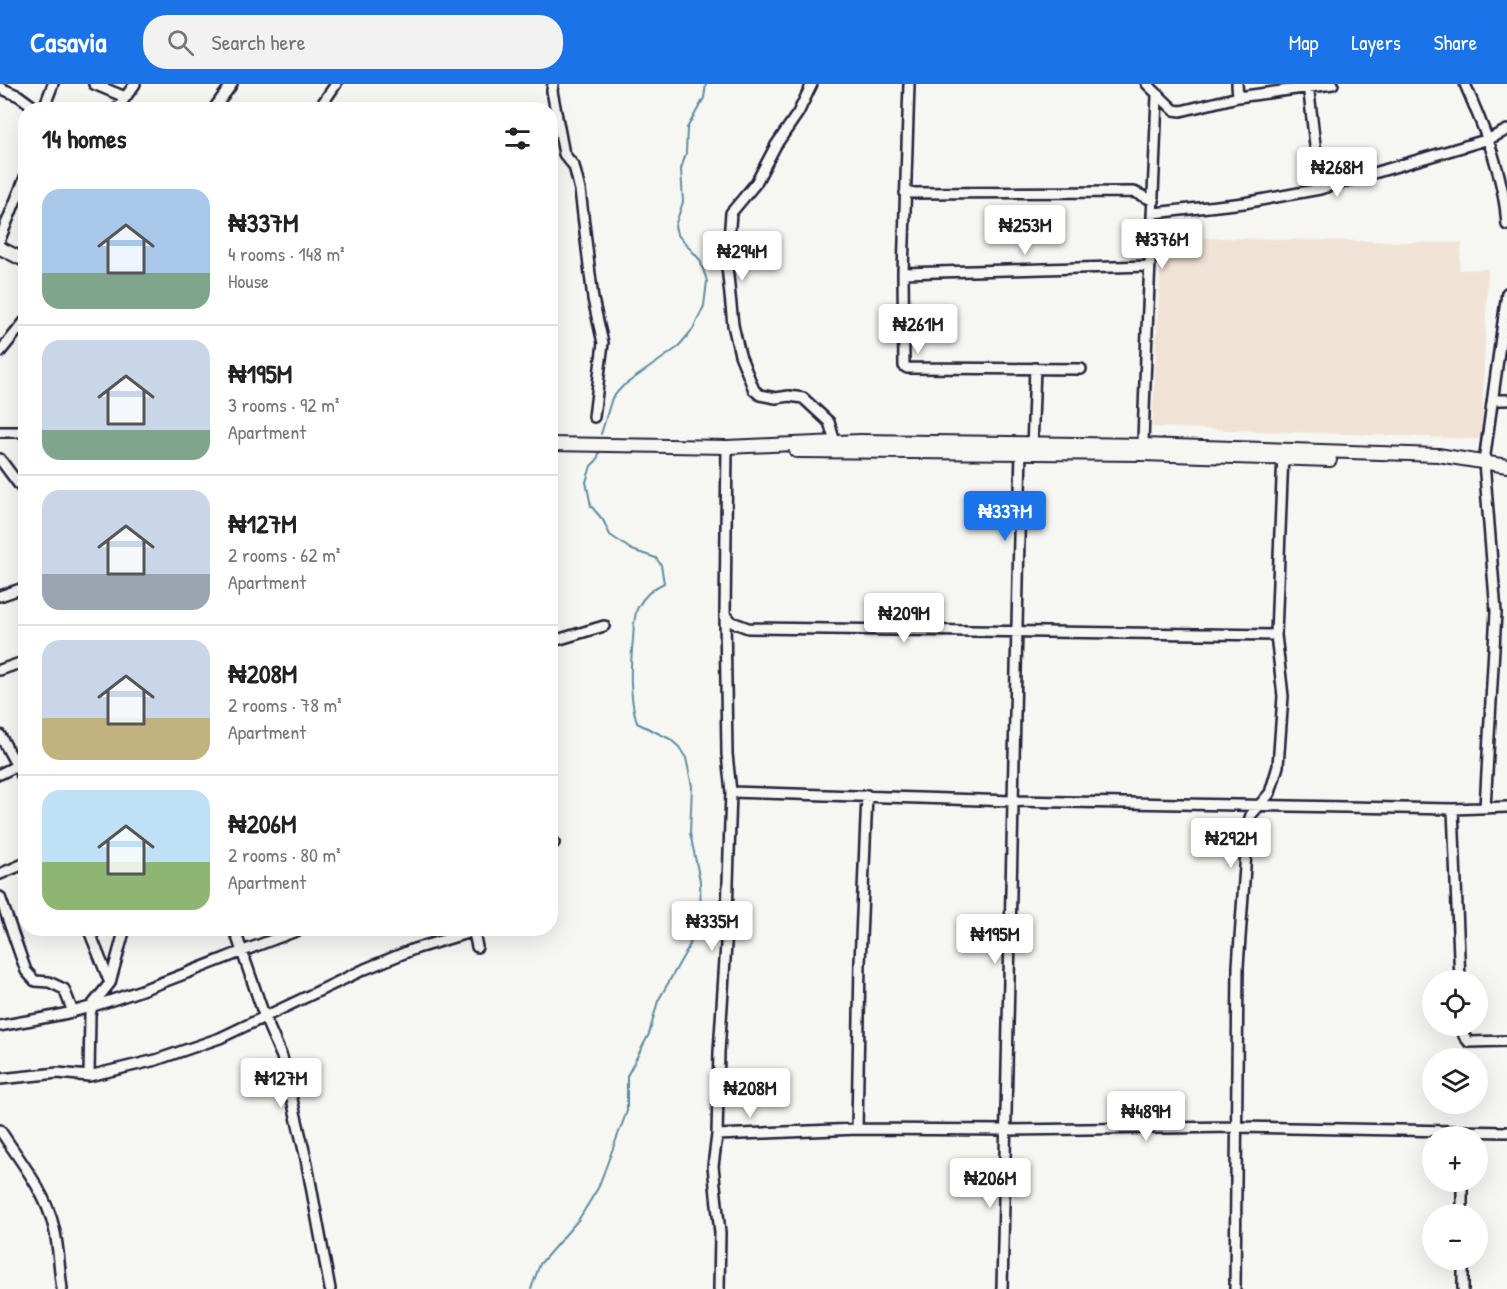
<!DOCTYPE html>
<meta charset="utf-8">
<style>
body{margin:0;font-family:"Patrick Hand",sans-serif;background:#f2f2f2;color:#222;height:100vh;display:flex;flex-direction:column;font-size:22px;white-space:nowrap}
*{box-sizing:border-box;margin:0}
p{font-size:20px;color:#767676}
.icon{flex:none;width:33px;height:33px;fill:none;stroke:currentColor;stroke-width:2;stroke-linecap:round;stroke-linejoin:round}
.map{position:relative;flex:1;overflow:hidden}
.side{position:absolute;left:18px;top:18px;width:540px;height:834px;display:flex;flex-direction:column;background:#fff;border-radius:24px;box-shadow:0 6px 24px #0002}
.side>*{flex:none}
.fabs{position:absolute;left:1422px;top:886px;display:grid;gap:12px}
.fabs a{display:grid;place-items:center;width:66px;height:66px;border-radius:50%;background:#fff;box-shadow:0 6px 24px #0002;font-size:30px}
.price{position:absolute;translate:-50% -51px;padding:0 14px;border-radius:6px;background:#fff;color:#222;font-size:20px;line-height:39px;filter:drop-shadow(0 2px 3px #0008)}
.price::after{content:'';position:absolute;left:50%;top:36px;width:18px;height:14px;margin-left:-9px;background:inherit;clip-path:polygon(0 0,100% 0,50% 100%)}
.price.active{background:#1a73e8;color:#fff}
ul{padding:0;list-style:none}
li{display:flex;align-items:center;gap:18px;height:150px;padding:0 24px}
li+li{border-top:2px solid #e0e0e0}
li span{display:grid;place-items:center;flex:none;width:168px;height:120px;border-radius:18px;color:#555}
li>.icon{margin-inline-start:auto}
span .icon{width:72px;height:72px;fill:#fffc;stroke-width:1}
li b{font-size:26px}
h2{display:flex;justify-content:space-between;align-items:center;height:72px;padding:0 24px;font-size:26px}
header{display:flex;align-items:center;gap:36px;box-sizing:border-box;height:84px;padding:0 30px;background:#1a73e8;color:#fff}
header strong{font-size:28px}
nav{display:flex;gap:33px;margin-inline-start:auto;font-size:21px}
.search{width:420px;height:54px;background:#f2f2f2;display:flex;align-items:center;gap:15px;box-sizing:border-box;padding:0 21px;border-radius:24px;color:#767676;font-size:22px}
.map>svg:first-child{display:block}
.built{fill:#f1e2d6}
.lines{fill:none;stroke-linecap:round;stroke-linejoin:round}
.stream{stroke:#5e8da0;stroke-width:2}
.minor-casing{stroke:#22223b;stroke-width:14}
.major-casing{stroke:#22223b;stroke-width:16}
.minor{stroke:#f6f6f2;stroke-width:9}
.major{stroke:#f6f6f2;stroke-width:12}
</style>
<header>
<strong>Casavia</strong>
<div class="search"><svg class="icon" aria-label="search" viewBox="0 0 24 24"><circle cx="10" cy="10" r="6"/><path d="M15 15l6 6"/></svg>Search here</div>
<nav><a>Map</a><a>Layers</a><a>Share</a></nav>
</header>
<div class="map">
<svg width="1507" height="1205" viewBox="0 0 1507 1205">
<rect width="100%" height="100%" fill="#f6f6f2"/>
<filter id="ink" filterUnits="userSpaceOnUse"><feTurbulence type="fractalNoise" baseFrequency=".0167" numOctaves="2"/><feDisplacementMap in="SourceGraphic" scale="12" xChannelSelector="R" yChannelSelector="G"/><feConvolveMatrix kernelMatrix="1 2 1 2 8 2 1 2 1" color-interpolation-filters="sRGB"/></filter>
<g filter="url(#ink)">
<path class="built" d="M 1162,153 L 1462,159 L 1459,186 L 1488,185 L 1481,355 L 1152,343 Z"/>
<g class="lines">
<path class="stream" d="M 601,350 L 612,314 L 623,302 L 677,264 L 693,245 L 704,222 L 707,197 L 700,176 L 677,150 L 675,142 L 683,118 L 681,85 L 686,69 L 687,44 L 704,14 L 706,0
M 531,1205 L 540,1180 L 579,1135 L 598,1104 L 627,1027 L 627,992 L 649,950 L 658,917 L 688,864 L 701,831 L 700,797 L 690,749 L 692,702 L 686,674 L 679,663 L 670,655 L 637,639 C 629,611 630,584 633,555 C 634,545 633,533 638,523 C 644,512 653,504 664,499 L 661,481 L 656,474 L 632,466 L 610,451 L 603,436 L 591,422 L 586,398 L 591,382 L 597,376 L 600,366"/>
<defs>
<path id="minor" d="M 94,0 L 125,13
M 553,0 L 552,7 L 564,70 L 574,82 L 580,106 L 593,215 L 603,259 L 594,333
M 812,0 L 798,29 L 776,61 L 756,99 L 731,129 L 727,182 L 733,241 L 740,271 L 754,306 L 760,311 L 776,314 L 789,312 L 803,314 L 829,338 L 835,358
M 909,0 L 903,189 L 904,282 L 907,284 L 1081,285
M 1147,0 L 1174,26 L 1181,27 L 1238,13 L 1333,0
M 1237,0 L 1238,13
M 1308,0 L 1320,105
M 1465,0 C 1485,47 1504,90 1507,141
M 0,4 L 19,12 L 38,26
M 43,26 L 53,0
M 116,26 L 135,0
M 213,26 L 232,0
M 318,26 L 336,0
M 905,109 L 1134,108 L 1154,117
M 1154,129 L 1244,119 L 1320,105 L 1489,55 L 1507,46
M 0,155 L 26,91
M 903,189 L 1148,182
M 0,268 L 26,236
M 1493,316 L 1507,316
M 0,348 L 26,348
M 1143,361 C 1146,244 1153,128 1157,11
M 727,363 L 725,530 L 732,538 L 748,544 L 1276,551
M 1032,364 L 1035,284
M 0,375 L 26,410
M 0,512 L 26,503
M 550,558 L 604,542
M 0,586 L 26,577
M 0,651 L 26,699
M 0,690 L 26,677
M 731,708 L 1012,717 L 1453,725 L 1507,723
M 1485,724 L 1496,528 L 1484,378 L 1507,209
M 1453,725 L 1460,897
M 550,760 L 554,759
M 0,790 L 26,779
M 0,813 L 26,887 L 35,897 L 49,898 L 64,905 L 73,928
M 88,844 L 110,899
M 234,844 L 265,934 L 282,973 L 306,1075 L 330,1205
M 473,844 L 477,863
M 0,942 C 24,937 48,934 72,928 C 151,907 227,871 305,844
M 1462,942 L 1464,952 L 1469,958 L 1507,957
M 89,992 L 90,930 L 93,920 L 110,899 L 125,844
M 0,995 L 58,989 L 89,992 L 156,976 L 220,954 L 365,885 L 414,865 L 474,847
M 857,1045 L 860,879 L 867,711
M 0,1046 C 20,1077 46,1108 54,1144 C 59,1164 59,1185 62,1205
M 717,1051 L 857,1045 L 1006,1046 L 1237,1043 L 1507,1048
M 1462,1098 L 1462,1131
M 1463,1176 L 1463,1205
M 719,1205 L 720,1149 L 713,1082 L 717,1051 L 719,968 L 726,860 L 731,708 L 727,670 L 725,530
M 1002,1205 L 1021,365
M 1235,1205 L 1238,882 L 1248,740 L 1251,731 L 1270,709 L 1278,682 L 1283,612 L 1276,551 L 1283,369"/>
<path id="major" d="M 0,164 L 26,177
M 550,360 L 727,363 L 860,357 L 1143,361 L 1438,371 L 1507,382
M 796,367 L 1142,370 L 1330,376"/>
</defs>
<use href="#minor" class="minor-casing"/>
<use href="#major" class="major-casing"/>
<use href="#minor" class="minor"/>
<use href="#major" class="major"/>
</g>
</g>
</svg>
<div class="fabs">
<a><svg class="icon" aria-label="locate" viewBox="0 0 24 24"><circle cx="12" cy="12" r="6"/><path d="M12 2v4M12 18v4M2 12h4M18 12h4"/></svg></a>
<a><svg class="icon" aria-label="layers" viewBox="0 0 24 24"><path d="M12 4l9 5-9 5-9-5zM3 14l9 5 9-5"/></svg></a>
<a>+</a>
<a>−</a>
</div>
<b class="price" style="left:1337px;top:114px">₦268M</b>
<b class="price" style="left:1025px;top:172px">₦253M</b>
<b class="price" style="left:1162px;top:186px">₦376M</b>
<b class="price" style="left:742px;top:198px">₦294M</b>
<b class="price" style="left:918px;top:271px">₦261M</b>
<b class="price active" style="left:1005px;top:458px">₦337M</b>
<b class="price" style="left:904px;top:560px">₦209M</b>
<b class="price" style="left:1231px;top:785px">₦292M</b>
<b class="price" style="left:712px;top:868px">₦335M</b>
<b class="price" style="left:995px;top:881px">₦195M</b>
<b class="price" style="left:281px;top:1025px">₦127M</b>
<b class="price" style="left:750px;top:1035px">₦208M</b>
<b class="price" style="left:1146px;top:1058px">₦489M</b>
<b class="price" style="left:990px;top:1125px">₦206M</b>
<section class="side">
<h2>14 homes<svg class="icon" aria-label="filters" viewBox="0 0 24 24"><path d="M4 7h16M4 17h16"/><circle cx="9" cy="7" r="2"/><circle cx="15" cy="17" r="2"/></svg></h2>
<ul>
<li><span style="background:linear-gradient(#a9c7e8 70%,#7fa58c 0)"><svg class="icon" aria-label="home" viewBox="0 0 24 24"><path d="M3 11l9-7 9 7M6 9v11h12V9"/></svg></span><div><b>₦337M</b><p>4 rooms · 148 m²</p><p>House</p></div></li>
<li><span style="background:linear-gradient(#c9d6e8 75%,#7fa58c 0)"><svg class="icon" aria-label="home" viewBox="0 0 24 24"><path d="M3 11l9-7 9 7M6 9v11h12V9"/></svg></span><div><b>₦195M</b><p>3 rooms · 92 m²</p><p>Apartment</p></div></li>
<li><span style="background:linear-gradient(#c9d6e8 70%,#9aa5b1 0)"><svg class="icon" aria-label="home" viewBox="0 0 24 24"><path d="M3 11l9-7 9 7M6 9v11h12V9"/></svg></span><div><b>₦127M</b><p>2 rooms · 62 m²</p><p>Apartment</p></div></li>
<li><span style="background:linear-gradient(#c9d6e8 65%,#c2b280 0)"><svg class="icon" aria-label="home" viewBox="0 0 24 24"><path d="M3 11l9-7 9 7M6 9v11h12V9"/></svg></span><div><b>₦208M</b><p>2 rooms · 78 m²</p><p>Apartment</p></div></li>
<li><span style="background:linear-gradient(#bfe0f5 60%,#8fb573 0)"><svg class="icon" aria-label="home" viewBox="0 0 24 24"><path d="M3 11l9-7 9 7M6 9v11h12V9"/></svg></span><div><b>₦206M</b><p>2 rooms · 80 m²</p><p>Apartment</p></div></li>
</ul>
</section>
</div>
